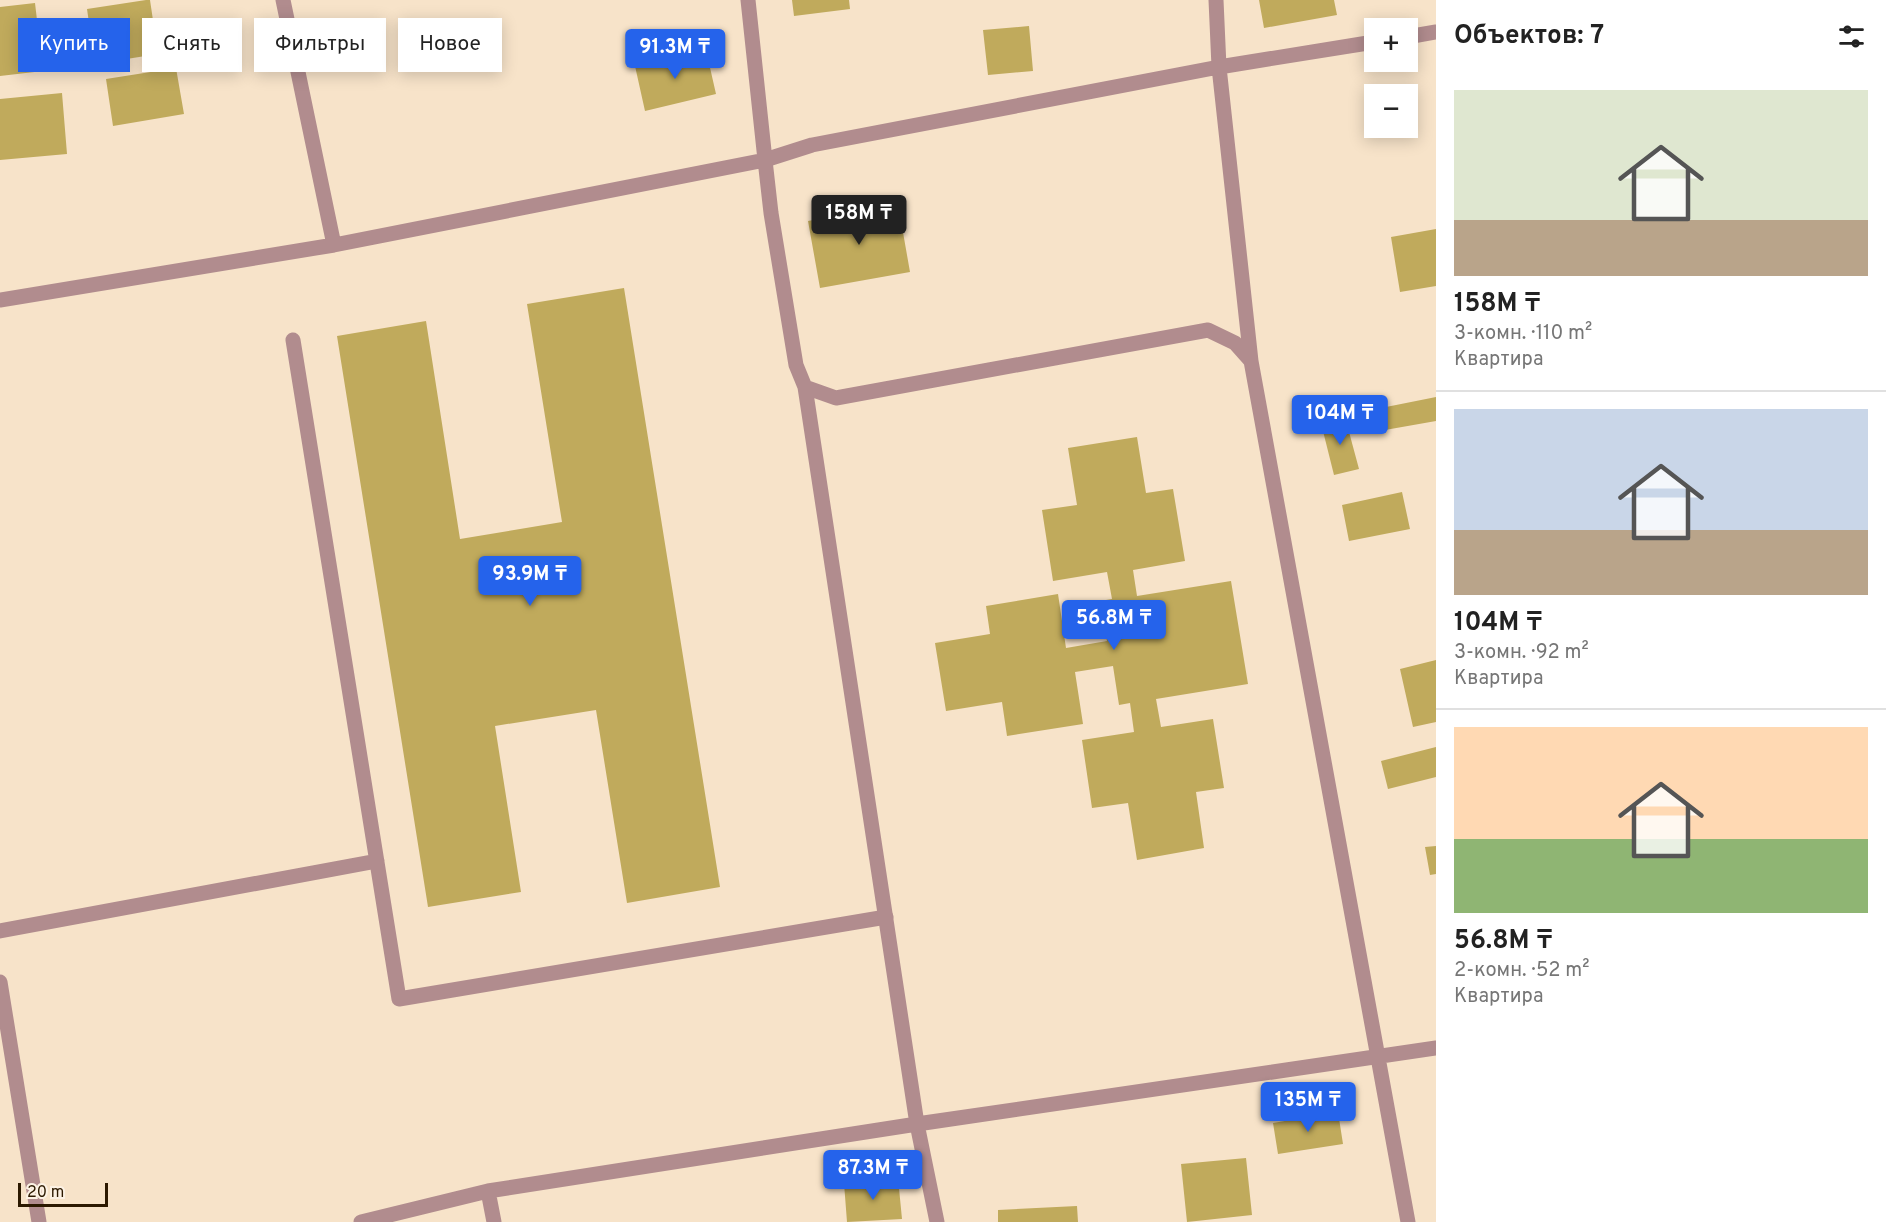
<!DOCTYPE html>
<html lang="ru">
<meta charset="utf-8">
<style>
body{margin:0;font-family:Overpass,sans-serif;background:#f2f2f2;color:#222;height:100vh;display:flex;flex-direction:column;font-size:22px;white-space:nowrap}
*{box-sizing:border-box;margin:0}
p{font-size:20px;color:#767676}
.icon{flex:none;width:33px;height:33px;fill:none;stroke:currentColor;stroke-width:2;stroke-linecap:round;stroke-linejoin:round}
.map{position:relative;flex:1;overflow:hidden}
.sheet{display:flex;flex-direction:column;background:#fff;width:450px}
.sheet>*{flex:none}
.top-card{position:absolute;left:18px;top:18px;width:570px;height:54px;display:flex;gap:12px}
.tools{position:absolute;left:1364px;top:18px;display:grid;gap:12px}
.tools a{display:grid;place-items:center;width:54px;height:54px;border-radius:0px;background:#fff;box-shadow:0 3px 15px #0003;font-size:30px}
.scale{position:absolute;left:18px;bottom:15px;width:90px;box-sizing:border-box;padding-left:6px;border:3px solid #2c1900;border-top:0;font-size:16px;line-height:21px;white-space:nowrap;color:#2c1900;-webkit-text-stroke:4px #fcf2e5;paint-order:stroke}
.price{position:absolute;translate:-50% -51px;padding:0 14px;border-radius:6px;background:#2563eb;color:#fff;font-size:20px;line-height:39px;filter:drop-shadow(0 2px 3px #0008)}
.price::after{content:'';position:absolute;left:50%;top:36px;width:18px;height:14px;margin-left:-9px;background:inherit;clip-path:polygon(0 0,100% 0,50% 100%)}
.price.current{background:#222;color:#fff}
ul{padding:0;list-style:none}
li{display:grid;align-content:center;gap:12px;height:318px;padding:0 18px}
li+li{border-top:2px solid #e0e0e0}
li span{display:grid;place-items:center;height:186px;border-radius:0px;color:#555}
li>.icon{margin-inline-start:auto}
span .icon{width:108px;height:108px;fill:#fffc;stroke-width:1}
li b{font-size:26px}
h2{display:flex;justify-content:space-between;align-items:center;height:72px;padding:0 18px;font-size:26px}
.tag{padding:0 21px;border-radius:0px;background:#fff;box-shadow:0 3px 15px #0003;font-size:21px;line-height:54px}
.tag.current{background:#2563eb;color:#fff}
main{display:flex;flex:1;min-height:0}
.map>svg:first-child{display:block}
.building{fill:#c0aa5c}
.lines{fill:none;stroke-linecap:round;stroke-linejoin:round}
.lane{stroke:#b18c8e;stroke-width:15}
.street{stroke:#b18c8e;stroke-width:15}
</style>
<main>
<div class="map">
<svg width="1436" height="1222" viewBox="0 0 1436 1222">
<rect width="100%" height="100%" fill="#f7e3c9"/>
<path class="building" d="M 146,0 L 150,0 L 158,54 L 95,64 L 87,9 Z
M 792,0 L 849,0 L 850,9 L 794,16 Z
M 1259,0 L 1334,0 L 1337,15 L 1264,28 Z
M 35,3 L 43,71 L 0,76 L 0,7 Z
M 1029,26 L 1033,71 L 988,75 L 983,30 Z
M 706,50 L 716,94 L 645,111 L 635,66 Z
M 176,68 L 184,114 L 113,126 L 106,79 Z
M 62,93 L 67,154 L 0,160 L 0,99 Z
M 898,204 L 910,272 L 820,288 L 808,221 Z
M 1436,229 L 1436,286 L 1400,292 L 1391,237 Z
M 624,288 L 720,887 L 627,903 L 596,710 L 495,726 L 521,892 L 428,907 L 337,336 L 426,321 L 460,539 L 562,522 L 527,304 Z
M 1436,397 L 1436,421 L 1385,430 L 1381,408 Z
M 1345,417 L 1359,469 L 1334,475 L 1321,423 Z
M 1137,437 L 1146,493 L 1173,489 L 1185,561 L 1133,570 L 1137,596 L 1231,581 L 1248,684 L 1156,699 L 1161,727 L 1213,719 L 1224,788 L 1196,792 L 1204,848 L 1137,860 L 1128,803 L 1092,808 L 1082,740 L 1134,732 L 1130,703 L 1119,705 L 1113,666 L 1075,672 L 1083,724 L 1007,736 L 1002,702 L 946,711 L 935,643 L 990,634 L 986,606 L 1058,594 L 1066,648 L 1107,641 L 1100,601 L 1112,599 L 1107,572 L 1053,581 L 1042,510 L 1077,505 L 1068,448 Z
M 1402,492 L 1410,529 L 1349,541 L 1342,505 Z
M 1436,660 L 1436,722 L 1413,727 L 1400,669 Z
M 1436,747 L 1436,777 L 1388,789 L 1381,761 Z
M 1436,846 L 1436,874 L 1430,875 L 1425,847 Z
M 1338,1112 L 1343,1144 L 1278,1154 L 1273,1123 Z
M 1246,1158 L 1252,1215 L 1187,1222 L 1181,1164 Z
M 898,1178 L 902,1219 L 847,1222 L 844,1183 Z
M 1077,1206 L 1078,1222 L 998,1222 L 998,1210 Z"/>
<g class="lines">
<path class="lane" d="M 293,340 L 399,999 L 886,917
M 0,931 L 377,861"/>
<path class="street" d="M 283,0 L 334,245
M 1216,0 L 1219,67 L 812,145 L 765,160 L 771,213 L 796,365 L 805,387 L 836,398 L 1208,330 L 1235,343 L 1251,361 L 1408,1222
M 1407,37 L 1436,32
M 0,300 L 334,245 L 765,160 L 748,0
M 1251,361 L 1219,67 L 1374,42
M 805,387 L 917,1124 L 937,1222
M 0,982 L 39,1222
M 488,1191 L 494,1222
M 361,1222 L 488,1191 L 917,1124 L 1436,1048"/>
</g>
</svg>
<div class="tools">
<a>+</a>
<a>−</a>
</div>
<div class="scale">20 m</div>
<b class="price" style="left:675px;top:80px">91.3M ₸</b>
<b class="price current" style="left:859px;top:246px">158M ₸</b>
<b class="price" style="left:1340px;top:446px">104M ₸</b>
<b class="price" style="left:530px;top:607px">93.9M ₸</b>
<b class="price" style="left:1114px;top:651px">56.8M ₸</b>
<b class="price" style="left:1308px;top:1133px">135M ₸</b>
<b class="price" style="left:873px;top:1201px">87.3M ₸</b>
<div class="top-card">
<a class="tag current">Купить</a>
<a class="tag">Снять</a>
<a class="tag">Фильтры</a>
<a class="tag">Новое</a>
</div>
</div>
<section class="sheet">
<h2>Объектов: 7<svg class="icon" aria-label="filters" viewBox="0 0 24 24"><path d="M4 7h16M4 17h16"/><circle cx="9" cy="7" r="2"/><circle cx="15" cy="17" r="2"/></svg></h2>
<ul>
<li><span style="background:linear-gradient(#dfe7d0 70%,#b9a48a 0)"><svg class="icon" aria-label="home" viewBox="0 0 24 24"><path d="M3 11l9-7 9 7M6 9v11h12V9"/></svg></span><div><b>158M ₸</b><p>3-комн. · 110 m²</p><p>Квартира</p></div></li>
<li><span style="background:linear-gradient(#c9d6e8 65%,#b9a48a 0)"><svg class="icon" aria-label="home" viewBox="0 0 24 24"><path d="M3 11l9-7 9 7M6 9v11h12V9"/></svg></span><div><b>104M ₸</b><p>3-комн. · 92 m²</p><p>Квартира</p></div></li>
<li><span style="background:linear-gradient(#ffd9b3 60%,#8fb573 0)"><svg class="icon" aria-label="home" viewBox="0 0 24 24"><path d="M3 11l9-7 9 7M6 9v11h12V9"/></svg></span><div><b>56.8M ₸</b><p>2-комн. · 52 m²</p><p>Квартира</p></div></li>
</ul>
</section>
</main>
